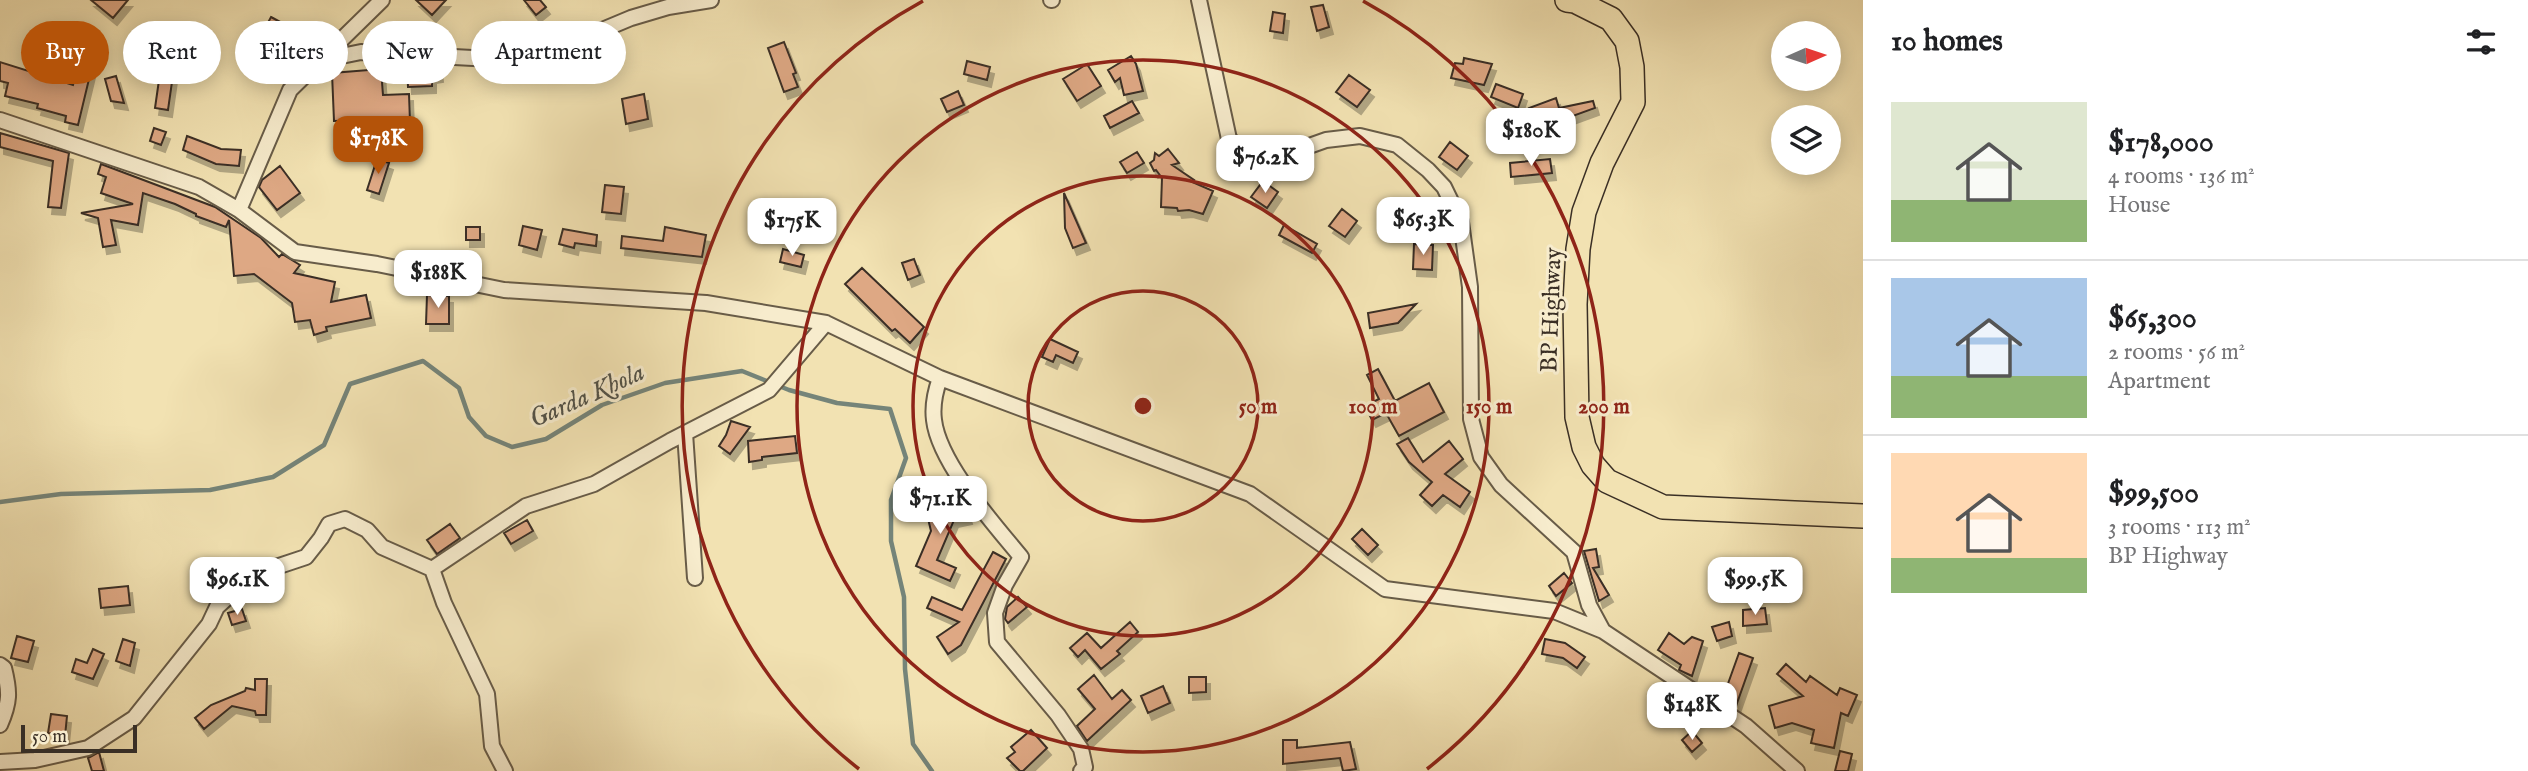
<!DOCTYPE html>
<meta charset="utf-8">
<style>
body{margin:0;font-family:"IM FELL English",serif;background:#f6f6f6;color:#202124;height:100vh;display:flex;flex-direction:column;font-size:26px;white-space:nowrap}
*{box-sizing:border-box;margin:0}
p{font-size:23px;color:#757577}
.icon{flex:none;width:38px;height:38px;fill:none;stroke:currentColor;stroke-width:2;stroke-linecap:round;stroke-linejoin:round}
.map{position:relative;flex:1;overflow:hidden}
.sheet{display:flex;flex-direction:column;background:#fff;width:665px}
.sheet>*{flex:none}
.banner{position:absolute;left:21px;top:21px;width:665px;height:63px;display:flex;gap:14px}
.needle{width:46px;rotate:87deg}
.controls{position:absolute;left:1771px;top:21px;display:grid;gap:14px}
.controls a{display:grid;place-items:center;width:70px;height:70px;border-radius:50%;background:#fff;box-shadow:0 4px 18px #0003;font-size:35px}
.scale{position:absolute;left:21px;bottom:18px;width:116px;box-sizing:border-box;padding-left:7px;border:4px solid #3a2f25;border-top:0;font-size:19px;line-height:24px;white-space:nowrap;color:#3a2f25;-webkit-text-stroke:5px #f7eccd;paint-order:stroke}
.price{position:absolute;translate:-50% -60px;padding:0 16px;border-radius:14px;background:#fff;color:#222;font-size:23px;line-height:46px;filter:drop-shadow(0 2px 4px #0008)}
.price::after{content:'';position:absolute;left:50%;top:42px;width:21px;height:16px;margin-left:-10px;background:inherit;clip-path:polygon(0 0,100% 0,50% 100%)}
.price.selected{background:#b45309;color:#fff}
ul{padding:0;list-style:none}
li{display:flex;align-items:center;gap:21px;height:175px;padding:0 28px}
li+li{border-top:2px solid #e0e0e0}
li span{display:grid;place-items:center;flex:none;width:196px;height:140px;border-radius:0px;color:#555}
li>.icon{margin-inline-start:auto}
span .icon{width:84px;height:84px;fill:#fffc;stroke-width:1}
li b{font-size:30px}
h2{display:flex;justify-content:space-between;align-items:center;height:84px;padding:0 28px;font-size:30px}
.chip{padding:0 24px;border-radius:32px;background:#fff;box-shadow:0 4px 18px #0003;font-size:24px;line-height:63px}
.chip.selected{background:#b45309;color:#fff}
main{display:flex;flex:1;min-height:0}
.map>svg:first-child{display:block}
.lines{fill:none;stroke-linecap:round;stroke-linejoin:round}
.stream{stroke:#758479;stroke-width:4.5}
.building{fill:#dea884;stroke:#3a2f25;stroke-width:2;filter:url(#shadow)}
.minor-casing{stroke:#685c48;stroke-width:18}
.trunk-casing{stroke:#3a2f25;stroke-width:26}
.minor{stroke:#f7eccd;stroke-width:14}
.trunk{stroke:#f2e2b2;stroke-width:23}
.ring{fill:none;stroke:#8f2418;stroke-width:3.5}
.labels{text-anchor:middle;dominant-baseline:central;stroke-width:6;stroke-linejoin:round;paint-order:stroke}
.street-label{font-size:24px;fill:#3a2f25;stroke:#f7eccd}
.water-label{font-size:26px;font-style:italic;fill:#525248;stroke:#f7eccd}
.centre{fill:#8f2418;stroke:#f7eccd;stroke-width:3.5}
.ring-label{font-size:21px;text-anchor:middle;font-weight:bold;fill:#8f2418;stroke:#f7eccd;stroke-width:6;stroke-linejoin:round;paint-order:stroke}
</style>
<main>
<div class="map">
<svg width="1863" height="771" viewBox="0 0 1863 771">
<defs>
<filter id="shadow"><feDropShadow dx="4" dy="7" stdDeviation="0" flood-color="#0004"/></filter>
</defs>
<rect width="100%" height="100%" fill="#f2e2b2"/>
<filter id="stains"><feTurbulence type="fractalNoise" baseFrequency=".00286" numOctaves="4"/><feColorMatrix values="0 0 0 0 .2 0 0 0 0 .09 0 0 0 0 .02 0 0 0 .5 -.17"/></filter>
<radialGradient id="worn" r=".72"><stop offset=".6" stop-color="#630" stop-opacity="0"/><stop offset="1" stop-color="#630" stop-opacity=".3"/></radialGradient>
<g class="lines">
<path class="stream" d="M 0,502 L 61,494 L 210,490 L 273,477 L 324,445 L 350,384 L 423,361 L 459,388 L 469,417 L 486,436 L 512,447 L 546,439 L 602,405 L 665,383 L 742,371 L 789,390 L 837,403 L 890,409 L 906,458 L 891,500 L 891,541 L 904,597 L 905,669 L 913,744 L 932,771"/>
</g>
<path class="building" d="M 91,0 L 128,0 L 113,18 Z
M 416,0 L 446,0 L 432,15 Z
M 524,0 L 540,0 L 546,7 L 536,15 Z
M 1323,5 L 1329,27 L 1317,31 L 1311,7 Z
M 1273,12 L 1285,14 L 1283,33 L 1270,31 Z
M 271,17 L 295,30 L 280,58 L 256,45 Z
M 784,42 L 796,73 L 793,74 L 798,87 L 784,92 L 768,48 Z
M 82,48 L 95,54 L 78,125 L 65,122 L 66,116 L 37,108 L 38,104 L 5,96 L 8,83 L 0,81 L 0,62 L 73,85 Z
M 1131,56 L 1136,64 L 1143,91 L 1124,95 L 1120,78 L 1115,82 L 1108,70 Z
M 1464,58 L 1492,64 L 1484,85 L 1451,78 L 1455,63 L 1463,64 Z
M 967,61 L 990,67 L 987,80 L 964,74 Z
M 407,64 L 438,66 L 439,75 L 432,76 L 432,86 L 408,87 Z
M 1087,64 L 1101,86 L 1077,101 L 1063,79 Z
M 381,69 L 383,95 L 409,94 L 410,122 L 363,124 L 363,120 L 334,121 L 332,73 Z
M 160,73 L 173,75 L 168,110 L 155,108 Z
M 1349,75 L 1370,90 L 1357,107 L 1336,92 Z
M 116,76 L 124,103 L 111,101 L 105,79 Z
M 1496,84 L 1523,94 L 1518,108 L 1491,97 Z
M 958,91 L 964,105 L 947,112 L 941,99 Z
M 644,94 L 648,119 L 626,124 L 622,99 Z
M 1556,98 L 1559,108 L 1593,101 L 1595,108 L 1537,129 L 1529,108 Z
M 1132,101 L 1139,113 L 1110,128 L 1104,116 Z
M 154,128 L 166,132 L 161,145 L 150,141 Z
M 0,133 L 69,153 L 61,208 L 48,207 L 53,161 L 0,147 Z
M 187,136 L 221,149 L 241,150 L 239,166 L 216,164 L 183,150 Z
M 1450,142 L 1468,156 L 1457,170 L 1439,157 Z
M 1168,149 L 1179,163 L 1172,165 L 1194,180 L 1192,182 L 1213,191 L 1203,214 L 1189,210 L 1178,211 L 1177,208 L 1161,207 L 1162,178 L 1156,170 L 1154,171 L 1150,163 L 1154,160 L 1155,153 L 1159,156 Z
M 1137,152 L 1144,163 L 1127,173 L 1120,162 Z
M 377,159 L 389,163 L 379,194 L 367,190 Z
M 1550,159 L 1552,173 L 1511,177 L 1510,163 Z
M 101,164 L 215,207 L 261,238 L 279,257 L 282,254 L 300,265 L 294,273 L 335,282 L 331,302 L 366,295 L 371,318 L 326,327 L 327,331 L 314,335 L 310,320 L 295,322 L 292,303 L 254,274 L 234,276 L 229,220 L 226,227 L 196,216 L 196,214 L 175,204 L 143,193 L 138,225 L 111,220 L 116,245 L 103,247 L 98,218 L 81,213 L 133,204 L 101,193 L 106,177 L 98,174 Z
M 280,166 L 300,193 L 277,210 L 259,187 L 262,180 Z
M 1263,181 L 1278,192 L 1267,208 L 1251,197 Z
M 605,185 L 624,187 L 621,214 L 602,212 Z
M 1064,193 L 1086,243 L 1073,248 L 1065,228 Z
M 1342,209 L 1357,221 L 1345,237 L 1329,226 Z
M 1284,225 L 1317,244 L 1312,253 L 1279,235 Z
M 523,226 L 542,230 L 537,250 L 519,245 Z
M 466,227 L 480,227 L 480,240 L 466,240 Z
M 665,227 L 706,235 L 702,257 L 621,248 L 622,236 L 663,241 Z
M 563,229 L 597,235 L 596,246 L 575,243 L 574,248 L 559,244 Z
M 1414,244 L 1433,245 L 1432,270 L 1413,269 Z
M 783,249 L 804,255 L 801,267 L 780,262 Z
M 914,259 L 920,275 L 908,280 L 902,263 Z
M 862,268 L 924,327 L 910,343 L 895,329 L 892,331 L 845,284 Z
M 427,295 L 449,296 L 449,324 L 426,324 Z
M 1416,304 L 1398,323 L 1370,328 L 1368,313 Z
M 1050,339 L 1078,352 L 1073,363 L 1056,355 L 1053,362 L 1042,357 Z
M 1378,369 L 1395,401 L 1429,383 L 1444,412 L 1399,436 L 1386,413 L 1372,420 L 1365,406 L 1379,399 L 1367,375 Z
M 731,421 L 750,427 L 730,454 L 719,446 L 726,435 Z
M 795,436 L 797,453 L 762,457 L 762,460 L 749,462 L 748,441 Z
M 1408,438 L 1423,462 L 1449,441 L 1463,459 L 1445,474 L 1470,492 L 1460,507 L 1443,495 L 1432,506 L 1420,495 L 1432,482 L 1409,462 L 1397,444 Z
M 961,497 L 968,517 L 954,520 L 937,560 L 956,568 L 950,581 L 916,566 L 931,531 L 925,506 Z
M 527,520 L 533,531 L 511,544 L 504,533 Z
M 450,524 L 460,538 L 437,554 L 427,540 Z
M 1362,529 L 1378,545 L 1368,555 L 1352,539 Z
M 1596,549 L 1599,567 L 1593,568 L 1609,595 L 1599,601 L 1584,551 Z
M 993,552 L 1006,559 L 961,645 L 948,654 L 937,637 L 959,622 L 927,608 L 932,597 L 962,610 Z
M 1768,565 L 1793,573 L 1789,589 L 1763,581 Z
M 1564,573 L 1572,583 L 1556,596 L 1549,586 Z
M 128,586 L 130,605 L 101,608 L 99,589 Z
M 1018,597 L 1027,607 L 1008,623 L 1005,619 L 1007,607 Z
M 1765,608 L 1767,624 L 1743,626 L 1743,610 Z
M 242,609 L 246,621 L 232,625 L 228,613 Z
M 1130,622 L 1138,632 L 1117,651 L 1120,654 L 1101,669 L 1085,650 L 1078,657 L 1070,648 L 1087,633 L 1101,648 Z
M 1729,622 L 1732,636 L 1717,641 L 1712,627 Z
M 1669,633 L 1684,644 L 1692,637 L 1703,641 L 1692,676 L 1679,670 L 1681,665 L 1658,650 Z
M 17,636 L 34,641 L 28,662 L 11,658 Z
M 123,639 L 135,643 L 130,666 L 116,661 Z
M 1545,639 L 1565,643 L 1585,657 L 1577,668 L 1563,658 L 1542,654 Z
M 93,649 L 104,654 L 93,679 L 72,672 L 76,659 L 87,663 Z
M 1739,653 L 1753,658 L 1736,706 L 1733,694 L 1725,692 Z
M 1786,664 L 1806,682 L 1810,676 L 1837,695 L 1840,688 L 1857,695 L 1848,716 L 1841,713 L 1834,748 L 1811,743 L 1814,730 L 1792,723 L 1775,728 L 1769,706 L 1803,696 L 1777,674 Z
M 1094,675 L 1112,699 L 1122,690 L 1131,700 L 1087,741 L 1077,726 L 1095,709 L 1078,689 Z
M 1189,677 L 1206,677 L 1206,692 L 1189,693 Z
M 255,679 L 267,679 L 266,715 L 256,715 L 255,711 L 232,706 L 204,729 L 195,718 L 211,705 L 245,691 L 246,688 L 255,690 Z
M 1163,686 L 1170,703 L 1148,713 L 1141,696 Z
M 51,714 L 67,716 L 65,736 L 48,733 Z
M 1031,730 L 1047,748 L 1023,771 L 1020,771 L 1007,758 L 1015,752 L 1011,747 Z
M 1692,731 L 1702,743 L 1692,752 L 1682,740 Z
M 1283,740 L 1297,740 L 1297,748 L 1350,742 L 1356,769 L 1343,771 L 1340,758 L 1283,764 Z
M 1840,751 L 1852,754 L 1848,771 L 1835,771 Z
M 99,752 L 104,771 L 92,771 L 88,758 Z"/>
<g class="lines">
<defs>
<path id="minor" d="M 1051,0 L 1052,0
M 1199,0 L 1229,139 L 1244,152 L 1271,155 L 1295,151 L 1326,140 L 1360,136 L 1397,145 L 1428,170 L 1444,187 L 1461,222 L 1470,287 L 1471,419 L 1481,457 L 1501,485 L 1574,552 L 1589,605 L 1603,631
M 317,61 L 361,52 L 511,60 L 564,46 L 631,18 L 668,7 L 711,0
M 0,120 L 199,187 L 239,210
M 826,323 L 940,378 L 1250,494 L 1385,589 L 1554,611 L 1603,631 L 1746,726 L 1797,771
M 940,378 C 935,392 932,405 934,420 C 939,463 994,524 1021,557 L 1005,585 L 995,613 L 997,642 L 1058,715 L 1081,749 L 1085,767 L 1081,771
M 685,433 L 695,578
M 432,569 L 444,603 L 487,694 L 492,746 L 505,771
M 0,665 L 4,668 C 10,692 10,702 0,725
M 0,762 L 35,760 L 88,748 L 134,718 L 209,624 L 217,607 L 252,575 L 306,557 L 321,538 L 329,524 L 345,519 L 367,530 L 382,547 L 432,569 L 526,506 L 594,484 L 670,441 L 769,390 L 826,323 L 706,303 L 504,290 L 377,264 L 295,252 L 239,210 L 290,90 L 382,0"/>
<path id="trunk" d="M 1567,0 L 1575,1 L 1611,19 L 1627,41 L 1632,67 L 1633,102 L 1602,163 L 1584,212 L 1578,249 L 1575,304 L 1577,417 L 1584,447 L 1593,465 L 1607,481 L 1663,507 L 1863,516"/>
</defs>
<use href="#minor" class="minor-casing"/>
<use href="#trunk" class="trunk-casing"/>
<use href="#minor" class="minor"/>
<use href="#trunk" class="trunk"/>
</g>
<g class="ring">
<circle cx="1143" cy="406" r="115"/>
<circle cx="1143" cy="406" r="230"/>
<circle cx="1143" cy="406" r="346"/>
<path d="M859 769A461 461 0 0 1 923 1M1363 1A461 461 0 0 1 1427 769"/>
</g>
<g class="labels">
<g class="street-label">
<text transform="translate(1552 310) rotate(-88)">BP Highway</text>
</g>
<g class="water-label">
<text transform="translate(587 396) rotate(-24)">Garda Khola</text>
</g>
</g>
<circle cx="1143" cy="406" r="10" class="centre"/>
<g class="ring-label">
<text x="1258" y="413">50 m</text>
<text x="1373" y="413">100 m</text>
<text x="1489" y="413">150 m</text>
<text x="1604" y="413">200 m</text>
</g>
<rect width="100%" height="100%" filter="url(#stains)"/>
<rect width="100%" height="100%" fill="url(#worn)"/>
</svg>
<div class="controls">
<a><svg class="needle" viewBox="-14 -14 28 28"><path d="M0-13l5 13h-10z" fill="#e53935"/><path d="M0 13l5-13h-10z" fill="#757577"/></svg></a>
<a><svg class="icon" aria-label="layers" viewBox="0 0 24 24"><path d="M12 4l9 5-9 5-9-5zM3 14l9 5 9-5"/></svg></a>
</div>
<div class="scale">50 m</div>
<b class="price" style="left:1531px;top:168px">$180K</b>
<b class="price selected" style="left:378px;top:176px">$178K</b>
<b class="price" style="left:1265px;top:195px">$76.2K</b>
<b class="price" style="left:1423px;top:257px">$65.3K</b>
<b class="price" style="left:792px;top:258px">$175K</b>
<b class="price" style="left:438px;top:310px">$188K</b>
<b class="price" style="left:940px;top:536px">$71.1K</b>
<b class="price" style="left:237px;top:617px">$96.1K</b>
<b class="price" style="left:1755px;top:617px">$99.5K</b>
<b class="price" style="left:1692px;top:742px">$148K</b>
<div class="banner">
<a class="chip selected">Buy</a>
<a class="chip">Rent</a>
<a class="chip">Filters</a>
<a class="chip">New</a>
<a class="chip">Apartment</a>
</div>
</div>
<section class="sheet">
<h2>10 homes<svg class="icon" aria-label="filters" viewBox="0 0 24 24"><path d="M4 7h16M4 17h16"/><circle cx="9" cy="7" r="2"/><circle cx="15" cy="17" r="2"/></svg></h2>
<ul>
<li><span style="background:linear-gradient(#dfe7d0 70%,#8fb573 0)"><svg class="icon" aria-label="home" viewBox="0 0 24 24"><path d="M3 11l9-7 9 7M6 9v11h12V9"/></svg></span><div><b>$178,000</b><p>4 rooms · 136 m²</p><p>House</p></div></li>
<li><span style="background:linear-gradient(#a9c7e8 70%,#8fb573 0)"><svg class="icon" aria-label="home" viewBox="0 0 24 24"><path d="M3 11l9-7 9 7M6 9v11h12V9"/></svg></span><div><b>$65,300</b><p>2 rooms · 56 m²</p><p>Apartment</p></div></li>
<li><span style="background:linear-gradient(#ffd9b3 75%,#8fb573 0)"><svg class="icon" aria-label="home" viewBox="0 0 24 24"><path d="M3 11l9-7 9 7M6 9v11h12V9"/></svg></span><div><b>$99,500</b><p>3 rooms · 113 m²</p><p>BP Highway</p></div></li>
</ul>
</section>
</main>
